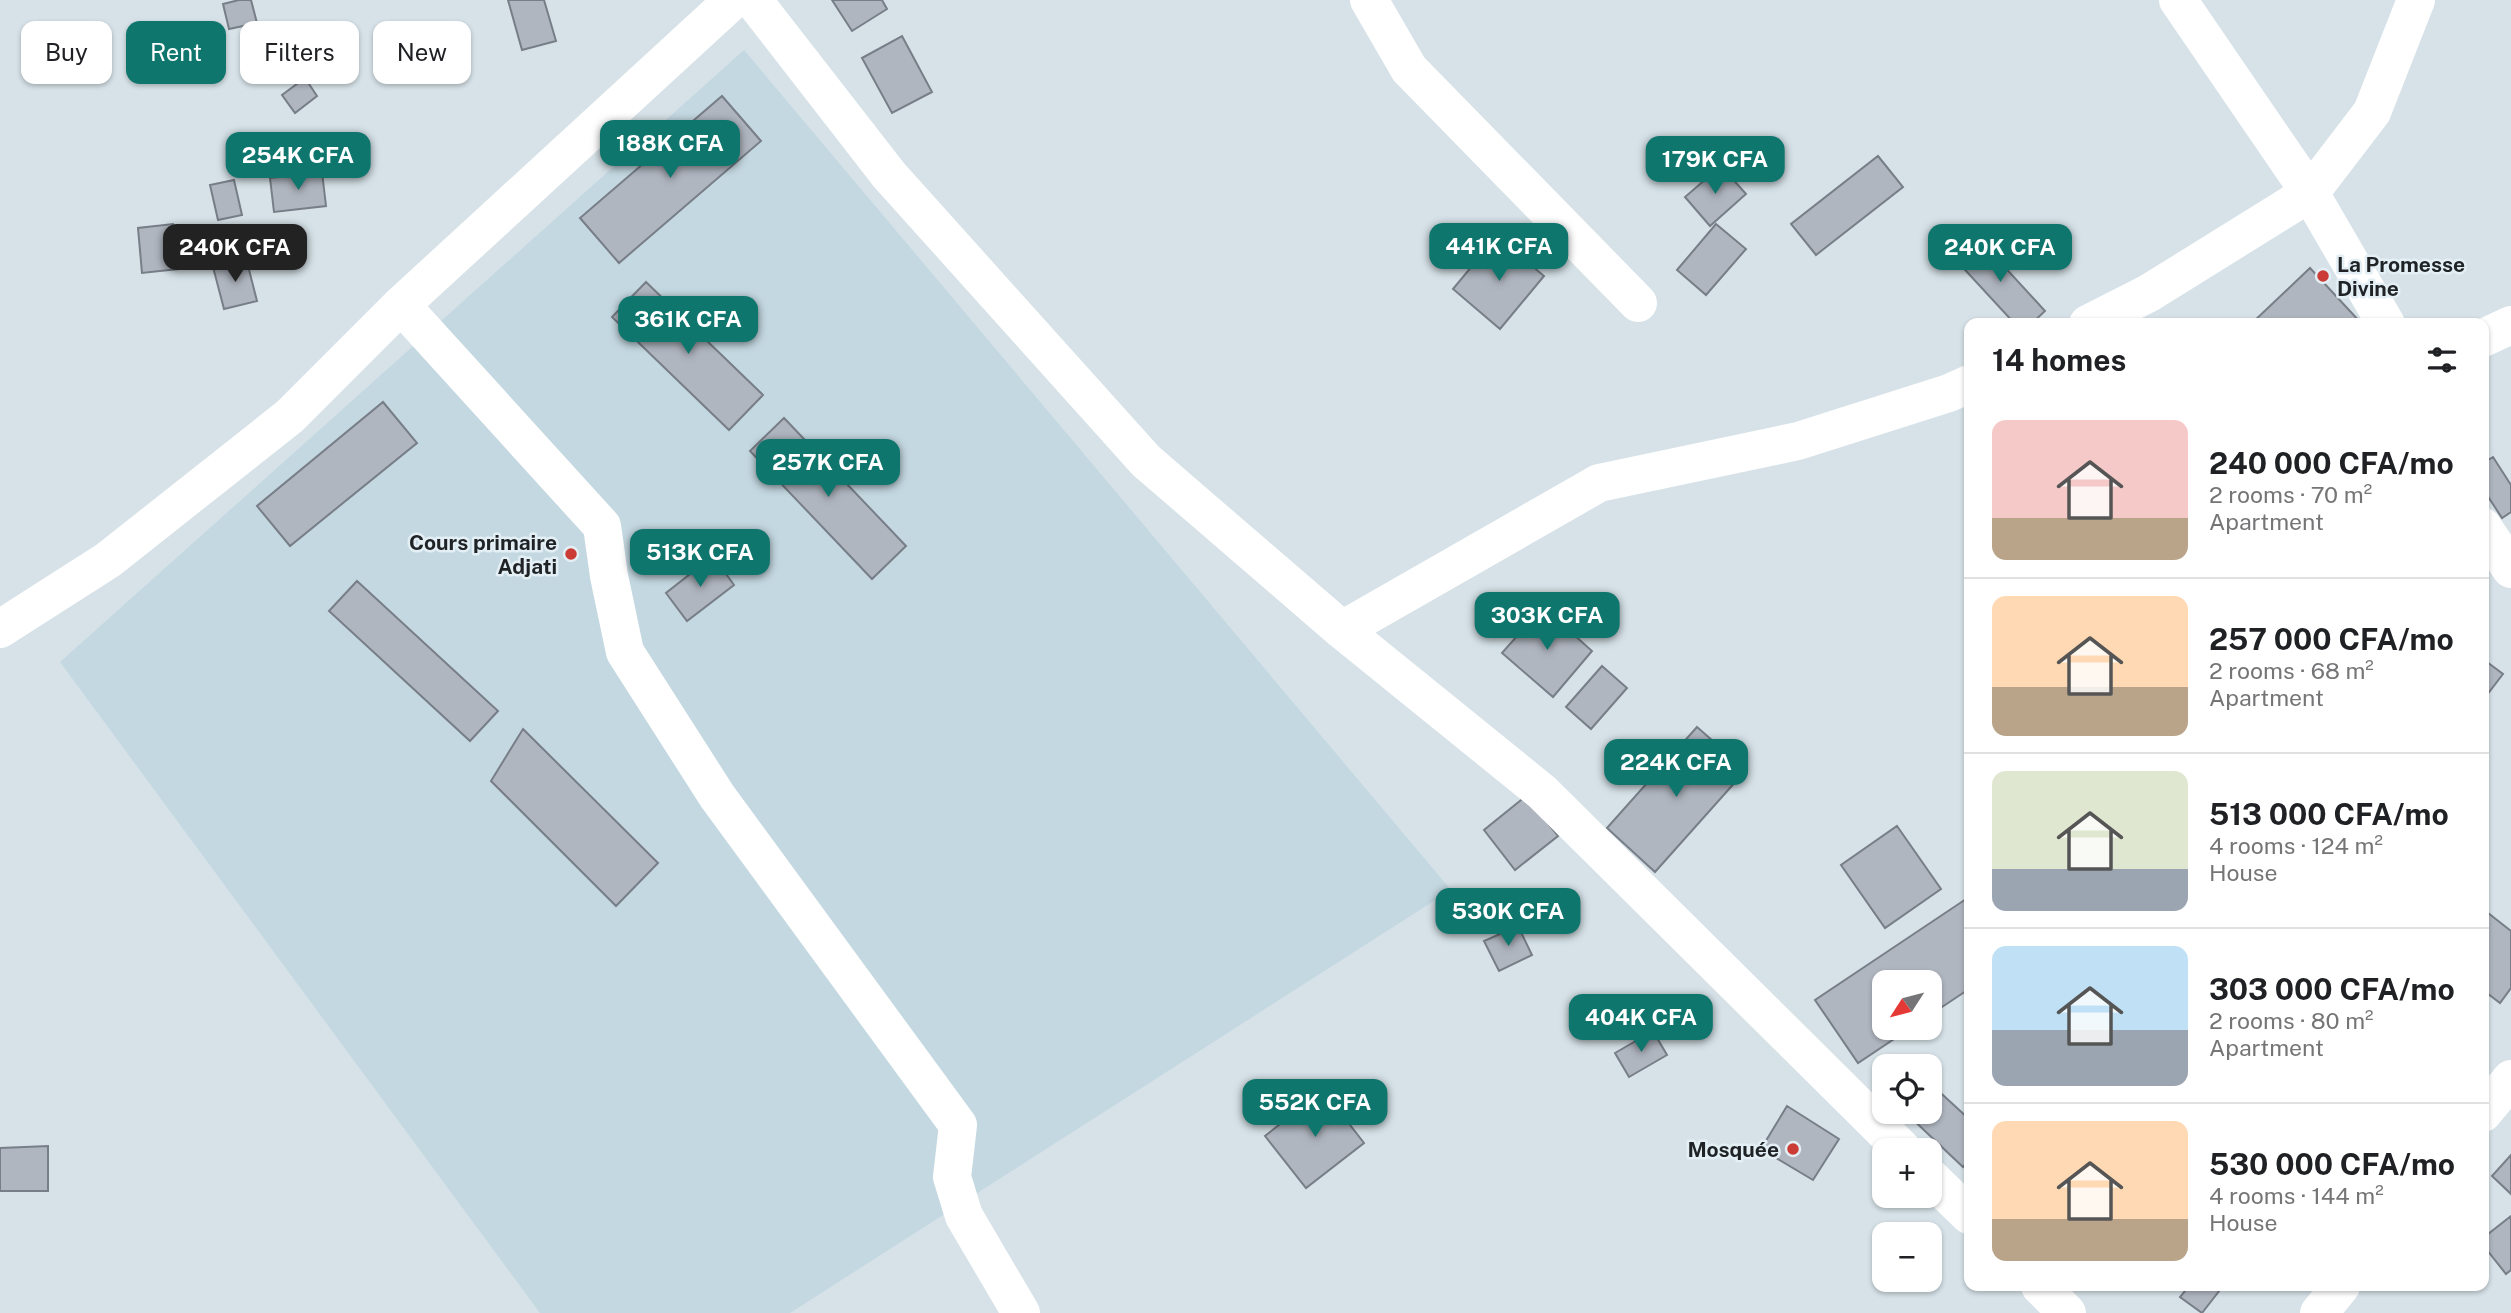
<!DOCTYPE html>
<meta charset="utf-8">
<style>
body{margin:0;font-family:"Public Sans",sans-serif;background:#f2f2f2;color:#202124;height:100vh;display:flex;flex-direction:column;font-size:26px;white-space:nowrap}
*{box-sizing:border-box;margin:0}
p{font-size:23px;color:#757577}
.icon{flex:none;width:38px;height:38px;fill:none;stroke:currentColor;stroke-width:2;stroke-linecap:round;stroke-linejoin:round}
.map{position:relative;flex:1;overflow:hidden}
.panel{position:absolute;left:1964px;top:318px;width:525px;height:973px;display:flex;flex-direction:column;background:#fff;border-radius:14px;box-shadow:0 2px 5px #0004}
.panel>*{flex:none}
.guide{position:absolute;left:21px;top:21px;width:665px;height:63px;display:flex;gap:14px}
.needle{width:46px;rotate:234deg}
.controls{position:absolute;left:1872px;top:970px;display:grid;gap:14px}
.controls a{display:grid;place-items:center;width:70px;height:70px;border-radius:14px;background:#fff;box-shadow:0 2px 5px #0004;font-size:35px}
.price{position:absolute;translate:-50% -60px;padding:0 16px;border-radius:14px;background:#0f766e;color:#fff;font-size:23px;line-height:46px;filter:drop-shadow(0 2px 4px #0008)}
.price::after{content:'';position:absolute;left:50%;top:42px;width:21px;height:16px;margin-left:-10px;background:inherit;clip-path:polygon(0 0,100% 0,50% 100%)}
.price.selected{background:#222;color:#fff}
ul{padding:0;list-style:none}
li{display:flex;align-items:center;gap:21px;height:175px;padding:0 28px}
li+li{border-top:2px solid #e0e0e0}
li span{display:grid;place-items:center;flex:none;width:196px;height:140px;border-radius:14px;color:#555}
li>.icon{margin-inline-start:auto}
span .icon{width:84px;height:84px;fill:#fffc;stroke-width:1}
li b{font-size:30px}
h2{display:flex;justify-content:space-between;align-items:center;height:84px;padding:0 28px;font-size:30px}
.pill{padding:0 24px;border-radius:14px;background:#fff;box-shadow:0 2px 5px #0004;font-size:24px;line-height:63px}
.pill.selected{background:#0f766e;color:#fff}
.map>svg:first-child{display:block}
.built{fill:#c4d8e1}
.building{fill:#b0b6c0;stroke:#787e87;stroke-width:2}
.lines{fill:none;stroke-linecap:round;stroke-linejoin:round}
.minor{stroke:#fff;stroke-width:38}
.major{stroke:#fff;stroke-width:38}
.poi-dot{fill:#ca3c35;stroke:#e3eff5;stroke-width:2.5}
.labels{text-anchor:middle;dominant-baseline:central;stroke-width:5;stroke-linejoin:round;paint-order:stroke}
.poi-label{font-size:21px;font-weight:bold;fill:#1f2326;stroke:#e3eff5;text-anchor:end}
</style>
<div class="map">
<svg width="2511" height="1313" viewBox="0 0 2511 1313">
<rect width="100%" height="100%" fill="#d6e2e8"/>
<path class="built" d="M 744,50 L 1451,890 L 790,1313 L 540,1313 L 60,662 Z"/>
<path class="building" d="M 239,0 L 251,0 L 257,23 L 229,29 L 223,4 Z
M 508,0 L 544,0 L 556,41 L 522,50 Z
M 832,0 L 882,0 L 887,9 L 852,31 Z
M 902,36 L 932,92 L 892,113 L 862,58 Z
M 305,78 L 317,96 L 295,113 L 282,95 Z
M 722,96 L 761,141 L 619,263 L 580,218 Z
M 1878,156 L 1903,187 L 1816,255 L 1791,224 Z
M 1721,166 L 1746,194 L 1710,226 L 1685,197 Z
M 322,172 L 326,206 L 274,212 L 270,178 Z
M 234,180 L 242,215 L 218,220 L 210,185 Z
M 173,224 L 178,269 L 142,273 L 138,228 Z
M 1716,224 L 1746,249 L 1706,295 L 1677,270 Z
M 1497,236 L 1544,276 L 1500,329 L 1453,289 Z
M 1978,238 L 2045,311 L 2031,324 L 2015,324 L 1955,259 Z
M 246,258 L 257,301 L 224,309 L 213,267 Z
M 2310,268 L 2362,324 L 2251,324 Z
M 646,282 L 763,395 L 729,430 L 612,317 Z
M 383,402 L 417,443 L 290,546 L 257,506 Z
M 784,418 L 906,546 L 872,579 L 750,451 Z
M 2493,457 L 2511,485 L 2511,512 L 2502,518 L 2483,489 L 2483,463 Z
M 713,556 L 734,585 L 687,621 L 666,593 Z
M 357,581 L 498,711 L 470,741 L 329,611 Z
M 1543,607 L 1592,651 L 1553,697 L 1502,653 Z
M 2483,659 L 2503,674 L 2483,700 Z
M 1602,666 L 1627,688 L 1591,729 L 1566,707 Z
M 1697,727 L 1746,770 L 1655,872 L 1607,828 Z
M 523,729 L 658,863 L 616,906 L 491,781 Z
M 1526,796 L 1558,836 L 1515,870 L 1484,830 Z
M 1897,826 L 1941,889 L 1885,928 L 1841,865 Z
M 1969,897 L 1969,989 L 1930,1015 L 1930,982 L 1885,982 L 1885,1027 L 1912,1027 L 1858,1063 L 1815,1000 Z
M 2483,909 L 2511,931 L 2511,988 L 2500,1003 L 2483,990 Z
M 1518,926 L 1532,955 L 1499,971 L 1484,941 Z
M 1653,1031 L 1667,1055 L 1629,1077 L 1615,1053 Z
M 1932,1085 L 1969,1119 L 1969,1161 L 1963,1167 L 1906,1113 L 1930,1111 L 1930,1087 Z
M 1323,1090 L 1364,1143 L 1306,1188 L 1265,1136 Z
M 1787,1106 L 1839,1139 L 1813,1180 L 1761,1149 Z
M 48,1146 L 48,1191 L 0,1191 L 0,1148 Z
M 2511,1155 L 2511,1194 L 2492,1176 Z
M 2511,1216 L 2511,1270 L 2506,1274 L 2483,1245 L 2483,1238 Z
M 2189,1286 L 2223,1286 L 2202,1313 L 2180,1297 Z"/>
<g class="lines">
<path class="minor" d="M 753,0 L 889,175 L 1146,461 L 1342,630 L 1542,792 L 1903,1150
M 1369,0 L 1409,69 L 1638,303
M 2178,0 L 2310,193 L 2386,324
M 401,305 L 602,526 L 609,576 L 625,652 L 717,796 L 958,1125 L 952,1177 L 964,1216 L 1021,1313
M 2088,324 L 2149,293 L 2310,193 L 2372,112 L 2416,0
M 2483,338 L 2511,325
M 2483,527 L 2511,569
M 0,629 L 108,560 L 290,416 L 401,305 L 733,0
M 1342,630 L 1599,483 L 1798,441 L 1949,393 L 1969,384
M 1930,1177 L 1969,1215
M 2040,1286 L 2067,1313"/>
<path class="major" d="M 2483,1113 L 2511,1079
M 2319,1313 L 2341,1286"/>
</g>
<g class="poi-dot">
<circle cx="2323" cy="276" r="7"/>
<circle cx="571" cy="554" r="7"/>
<circle cx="1793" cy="1149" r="7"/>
</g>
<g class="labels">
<g class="poi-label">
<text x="2337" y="264" text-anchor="start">La Promesse<tspan x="2337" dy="24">Divine</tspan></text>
<text x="557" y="542">Cours primaire<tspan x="557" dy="24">Adjati</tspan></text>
<text x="1779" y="1149">Mosquée</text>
</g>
</g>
</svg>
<div class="controls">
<a><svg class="needle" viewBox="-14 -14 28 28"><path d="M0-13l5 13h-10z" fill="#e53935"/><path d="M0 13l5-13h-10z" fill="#757577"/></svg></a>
<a><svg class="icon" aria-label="locate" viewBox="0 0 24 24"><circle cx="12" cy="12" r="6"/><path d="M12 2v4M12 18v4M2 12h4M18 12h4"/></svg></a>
<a>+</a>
<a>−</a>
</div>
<b class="price" style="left:670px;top:180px">188K CFA</b>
<b class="price" style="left:298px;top:192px">254K CFA</b>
<b class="price" style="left:1715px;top:196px">179K CFA</b>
<b class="price" style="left:1499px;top:283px">441K CFA</b>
<b class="price selected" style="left:235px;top:284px">240K CFA</b>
<b class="price" style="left:2000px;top:284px">240K CFA</b>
<b class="price" style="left:688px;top:356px">361K CFA</b>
<b class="price" style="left:828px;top:499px">257K CFA</b>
<b class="price" style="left:700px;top:589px">513K CFA</b>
<b class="price" style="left:1547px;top:652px">303K CFA</b>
<b class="price" style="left:1676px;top:799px">224K CFA</b>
<b class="price" style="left:1508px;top:948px">530K CFA</b>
<b class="price" style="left:1641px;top:1054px">404K CFA</b>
<b class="price" style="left:1315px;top:1139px">552K CFA</b>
<div class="guide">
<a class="pill">Buy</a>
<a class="pill selected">Rent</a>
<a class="pill">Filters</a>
<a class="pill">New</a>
</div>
<section class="panel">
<h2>14 homes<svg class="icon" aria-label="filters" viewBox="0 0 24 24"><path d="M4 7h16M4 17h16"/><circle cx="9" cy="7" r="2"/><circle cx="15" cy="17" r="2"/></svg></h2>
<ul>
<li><span style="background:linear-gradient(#f6c9c9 70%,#b9a48a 0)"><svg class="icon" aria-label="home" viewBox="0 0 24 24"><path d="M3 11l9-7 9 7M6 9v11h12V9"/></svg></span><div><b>240 000 CFA/mo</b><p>2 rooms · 70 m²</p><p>Apartment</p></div></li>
<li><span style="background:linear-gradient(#ffd9b3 65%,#b9a48a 0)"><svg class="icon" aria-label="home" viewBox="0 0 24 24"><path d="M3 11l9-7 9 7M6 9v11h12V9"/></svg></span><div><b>257 000 CFA/mo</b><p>2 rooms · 68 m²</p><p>Apartment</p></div></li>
<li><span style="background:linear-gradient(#dfe7d0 70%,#9aa5b1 0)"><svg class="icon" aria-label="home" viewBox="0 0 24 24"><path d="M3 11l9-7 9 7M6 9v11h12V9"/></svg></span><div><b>513 000 CFA/mo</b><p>4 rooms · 124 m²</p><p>House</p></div></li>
<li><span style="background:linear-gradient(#bfe0f5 60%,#9aa5b1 0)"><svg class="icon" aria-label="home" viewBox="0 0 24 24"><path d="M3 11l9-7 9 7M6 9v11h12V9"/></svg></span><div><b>303 000 CFA/mo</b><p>2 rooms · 80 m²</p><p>Apartment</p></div></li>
<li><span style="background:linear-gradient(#ffd9b3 70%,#b9a48a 0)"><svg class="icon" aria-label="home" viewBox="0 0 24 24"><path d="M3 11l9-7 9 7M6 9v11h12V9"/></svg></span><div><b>530 000 CFA/mo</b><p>4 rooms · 144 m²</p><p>House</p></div></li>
</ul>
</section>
</div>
